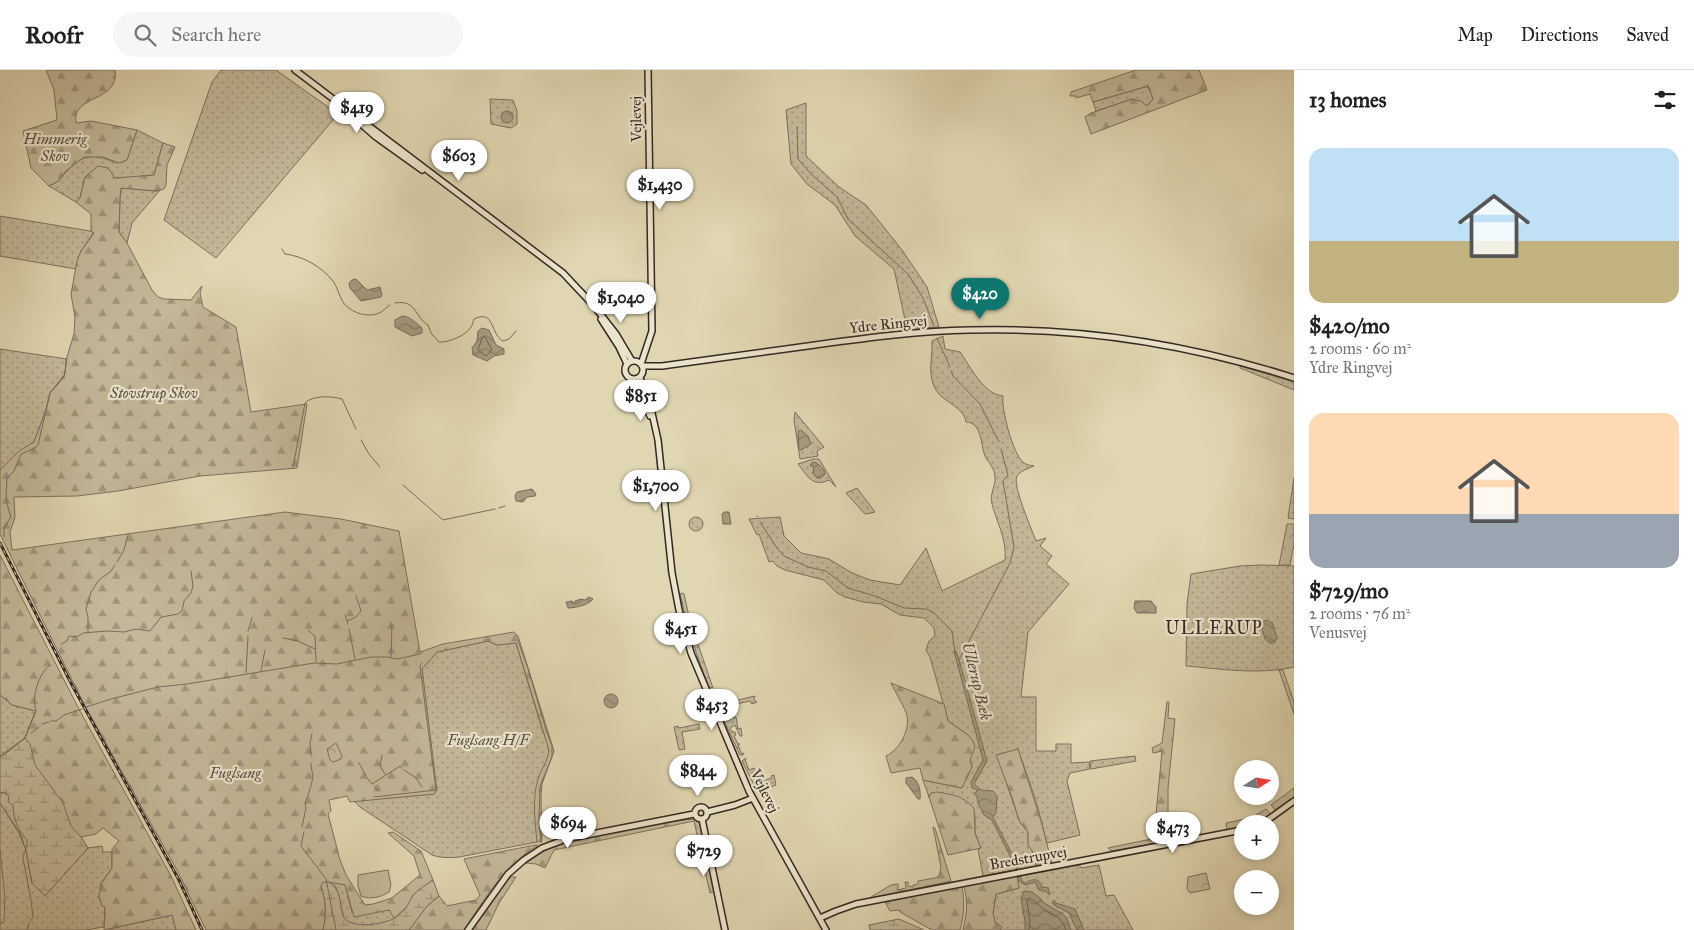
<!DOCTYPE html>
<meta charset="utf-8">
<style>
body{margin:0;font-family:"IM FELL Great Primer",serif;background:#f6f6f6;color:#202124;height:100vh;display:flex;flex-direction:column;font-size:19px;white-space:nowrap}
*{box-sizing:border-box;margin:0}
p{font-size:16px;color:#757577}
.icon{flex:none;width:28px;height:28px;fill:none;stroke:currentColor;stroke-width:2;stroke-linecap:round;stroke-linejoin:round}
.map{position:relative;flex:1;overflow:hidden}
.panel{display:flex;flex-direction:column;background:#fff;width:400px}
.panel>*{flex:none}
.needle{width:32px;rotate:78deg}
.fabs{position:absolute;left:1234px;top:690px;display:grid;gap:10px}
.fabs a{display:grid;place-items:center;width:45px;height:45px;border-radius:50%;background:#fff;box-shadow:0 2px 8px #0003;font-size:25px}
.price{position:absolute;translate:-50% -42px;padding:0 11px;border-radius:18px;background:#fff;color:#222;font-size:16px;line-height:32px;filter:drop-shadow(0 1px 2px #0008)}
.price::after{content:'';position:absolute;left:50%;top:30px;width:15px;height:11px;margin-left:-8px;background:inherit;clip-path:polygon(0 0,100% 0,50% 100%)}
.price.selected{background:#0f766e;color:#fff}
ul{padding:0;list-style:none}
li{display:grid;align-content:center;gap:10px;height:265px;padding:0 15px}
li span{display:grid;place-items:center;height:155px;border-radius:15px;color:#555}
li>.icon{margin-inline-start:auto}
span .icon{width:90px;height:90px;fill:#fffc;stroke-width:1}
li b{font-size:21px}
h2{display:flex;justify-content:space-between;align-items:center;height:60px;padding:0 15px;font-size:21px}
header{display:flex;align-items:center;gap:30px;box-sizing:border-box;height:70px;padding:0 25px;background:#fff;border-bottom:1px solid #e0e0e0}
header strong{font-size:24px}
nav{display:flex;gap:28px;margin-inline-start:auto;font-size:18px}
.search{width:350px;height:45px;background:#f6f6f6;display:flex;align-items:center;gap:12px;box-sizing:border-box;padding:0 18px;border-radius:28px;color:#757577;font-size:19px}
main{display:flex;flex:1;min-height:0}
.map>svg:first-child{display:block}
.grass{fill:url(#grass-dots);stroke:#7c705e;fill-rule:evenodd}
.forest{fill:url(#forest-firs);stroke:#7c705e}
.wetland{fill:url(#wetland-marsh);stroke:#7c705e}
.park{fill:url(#park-crowns);stroke:#7c705e}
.pitch{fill:#c3b899;stroke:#7c705e}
.water{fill:url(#water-waves);stroke:#786d5b}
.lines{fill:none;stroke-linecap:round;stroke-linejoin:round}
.shore{stroke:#6d6252;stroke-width:1}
.stream{stroke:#786d5b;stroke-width:1}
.secondary-casing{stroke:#342823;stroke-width:8}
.secondary{stroke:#ebe4cc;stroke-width:5}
.rail-casing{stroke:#342823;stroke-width:3}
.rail{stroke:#ebe4cc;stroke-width:1;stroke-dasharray:4;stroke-linecap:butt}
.labels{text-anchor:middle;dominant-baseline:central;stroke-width:4.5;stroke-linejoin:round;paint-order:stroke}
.street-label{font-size:15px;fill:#342823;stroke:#ebe4cc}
.park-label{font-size:15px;font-style:italic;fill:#584c40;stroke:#ebe4cc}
.water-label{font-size:16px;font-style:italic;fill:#564a3f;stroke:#ebe4cc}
.quarter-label{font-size:18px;letter-spacing:1px;fill:#342823;stroke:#ebe4cc}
</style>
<header>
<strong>Roofr</strong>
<div class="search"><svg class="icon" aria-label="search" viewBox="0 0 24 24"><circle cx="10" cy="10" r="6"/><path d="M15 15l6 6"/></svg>Search here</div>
<nav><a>Map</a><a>Directions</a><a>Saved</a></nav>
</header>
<main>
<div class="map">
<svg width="1294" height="860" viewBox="0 0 1294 860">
<defs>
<pattern id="grass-dots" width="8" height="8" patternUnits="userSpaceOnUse" patternTransform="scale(1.25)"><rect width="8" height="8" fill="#c3b899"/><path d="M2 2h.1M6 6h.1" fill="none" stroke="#9f967c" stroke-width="1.8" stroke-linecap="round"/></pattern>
<pattern id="forest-firs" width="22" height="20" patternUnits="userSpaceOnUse" patternTransform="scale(1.25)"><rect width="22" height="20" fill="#c3b899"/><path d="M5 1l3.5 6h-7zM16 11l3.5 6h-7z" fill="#9f967c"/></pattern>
<pattern id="wetland-marsh" width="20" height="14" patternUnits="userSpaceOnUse" patternTransform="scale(1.25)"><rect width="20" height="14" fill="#c3b899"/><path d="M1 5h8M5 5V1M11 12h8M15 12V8" fill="none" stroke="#9f967c"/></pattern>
<pattern id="park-crowns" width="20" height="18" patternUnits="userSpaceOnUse" patternTransform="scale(1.25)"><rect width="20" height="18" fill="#c3b899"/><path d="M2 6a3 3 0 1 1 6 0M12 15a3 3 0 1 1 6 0" fill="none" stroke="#9f967c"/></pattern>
<pattern id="water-waves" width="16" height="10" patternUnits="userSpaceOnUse" patternTransform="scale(1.25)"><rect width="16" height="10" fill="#a69b81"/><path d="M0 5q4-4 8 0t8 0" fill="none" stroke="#887e69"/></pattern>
</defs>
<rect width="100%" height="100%" fill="#e0d6b1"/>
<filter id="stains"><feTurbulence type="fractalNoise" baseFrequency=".004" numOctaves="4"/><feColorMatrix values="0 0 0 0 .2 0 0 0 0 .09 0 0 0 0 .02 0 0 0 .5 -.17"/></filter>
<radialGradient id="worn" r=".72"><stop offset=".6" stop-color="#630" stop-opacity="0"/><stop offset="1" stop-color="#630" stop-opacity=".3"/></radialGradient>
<path class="grass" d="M 221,0 L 276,0 L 338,44 L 216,188 L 164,150 L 212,12 Z
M 1148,16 L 1153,29 L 1147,36 L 1132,29 L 1096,41 L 1093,32 Z
M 490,29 L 513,30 L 517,41 L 517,54 L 511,58 L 491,54 Z
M 806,33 L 806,86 L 839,117 L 866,135 L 902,180 L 927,217 L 939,257 L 907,259 L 894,199 L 855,166 L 835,135 L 807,114 L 791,94 L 786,40 Z
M 137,60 L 163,73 L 154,105 L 115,109 L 85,107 L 80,128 L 76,132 L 49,116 C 62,110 58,110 67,101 C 83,83 96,84 116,93 L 127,90 Z
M 121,118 L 156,121 L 160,120 L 132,153 L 127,173 L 119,162 L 120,127 Z
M 0,146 L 90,161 L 94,162 L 81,181 L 76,199 L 0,186 Z
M 943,266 L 945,279 L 960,282 C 971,297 983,324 1003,326 C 1001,339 1013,384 1023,392 C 1026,395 1029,395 1034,396 C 1029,398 1020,401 1017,406 C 1012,415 1032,460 1036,471 L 1046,468 L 1040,476 L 1052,486 L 1046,494 L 1069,514 L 1028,562 L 1021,627 L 1036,627 L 1036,681 L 1056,681 L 1056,674 L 1071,674 L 1071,693 L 1089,692 L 1090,699 L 1070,703 L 1067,711 L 1080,765 L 1047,773 L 1036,731 L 1018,679 L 997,685 L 1017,744 L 1020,752 L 1028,762 L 1028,775 L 1033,782 L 1036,796 L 983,806 L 978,779 L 981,778 L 975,763 L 975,745 L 929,725 L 929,727 L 923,710 L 962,718 L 972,696 L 970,691 L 968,665 L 948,651 L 930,587 L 926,580 L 929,571 L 935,566 L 934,558 L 924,548 L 900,545 L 881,534 L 863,532 L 845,527 L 837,523 L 824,510 L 785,500 L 777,496 L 773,491 L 769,492 L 759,464 L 757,465 L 749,449 L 780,447 L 784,466 L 801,483 L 829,489 L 852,503 L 870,510 L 900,515 L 926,478 L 942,521 L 1005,490 C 1007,469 997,453 992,434 C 989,424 996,416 995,407 C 995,397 986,391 984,383 C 981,373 981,352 966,352 C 964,336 941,332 935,318 C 927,304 933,286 932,271 ZM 981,720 L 997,729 C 994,735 997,738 993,746 L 978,723 Z
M 0,279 L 67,289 L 65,304 L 50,323 L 46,340 L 34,372 L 23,379 L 2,400 L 0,400 Z
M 1240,296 L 1294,312 L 1294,320 L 1240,298 Z
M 795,342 L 824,377 L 817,381 L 818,386 L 800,389 L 794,350 Z
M 813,389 L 819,389 L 836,417 L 829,410 C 812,418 807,405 798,394 Z
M 1294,408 L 1294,449 L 1288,448 Z
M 857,418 L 875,442 L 866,444 L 864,443 L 846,423 Z
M689 454a7 7 0 1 1 14 0a7 7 0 1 1-14 0Z
M 1260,495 L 1294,496 L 1294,597 C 1259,605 1222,599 1186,596 L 1187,534 L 1191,504 L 1240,496 Z
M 682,523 L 684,524 L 690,551 L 713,618 L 709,617 C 697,587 687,556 680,524 Z
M 488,571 L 497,575 L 516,573 L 542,659 L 548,671 L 549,680 L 549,687 L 539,708 L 537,772 L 459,787 C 449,788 441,788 432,785 L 360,737 L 354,731 L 434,724 L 436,722 L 422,599 L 437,582 Z
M 714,623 L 716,623 L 721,634 L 755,626 L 754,630 L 757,632 L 752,634 L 750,631 L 732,635 L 734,644 L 732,645 L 733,648 L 736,647 L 738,659 L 741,658 L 742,666 L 740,666 L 735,655 L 730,658 L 732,662 L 735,662 L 736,665 L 734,666 L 738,674 L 740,674 L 738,675 L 742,684 L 744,683 L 743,685 L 740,685 L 712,625 Z
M 0,625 L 12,635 L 36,641 L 25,668 L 0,688 Z
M 699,654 L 700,659 L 682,662 L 685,679 L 679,680 L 674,657 L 678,656 L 679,658 Z
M 1135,686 L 1136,691 L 1091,699 L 1090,691 Z
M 746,688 L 745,690 L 749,700 L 754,698 L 756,702 L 760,700 L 762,711 L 772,708 L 771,706 L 774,705 L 776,715 L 761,721 L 756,719 L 742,691 Z
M 0,733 L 19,763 L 26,780 L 32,813 L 45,826 L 88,778 L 102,776 L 103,782 L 112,782 L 112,798 L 101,813 L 100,831 L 105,836 L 104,857 L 85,860 L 0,860 Z
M 1079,794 L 1081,798 L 1099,795 L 1106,826 L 1114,825 L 1133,860 L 1000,860 L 1002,857 L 995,852 L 993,843 L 996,824 L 1019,818 L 1017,806 Z
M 332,812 L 345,815 L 352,842 L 390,840 L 395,849 C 386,853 377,854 368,856 C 331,860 349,832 332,812 Z
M 172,845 L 176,860 L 105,860 Z"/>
<path class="forest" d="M 46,0 L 115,0 C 120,33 71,24 76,53 L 91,51 L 137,60 L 127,90 L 119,93 L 103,87 L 84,87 L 66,101 L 60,110 L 49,116 L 31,98 L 23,61 L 57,50 L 54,20 Z
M 1136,0 L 1199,0 L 1207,20 L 1091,64 L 1085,47 L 1091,43 L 1132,29 L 1141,31 L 1147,36 L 1153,29 L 1148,16 L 1093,32 L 1090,24 L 1076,28 L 1076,26 L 1070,26 L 1071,22 Z
M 163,73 L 175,77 L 167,95 L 166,115 L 164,119 L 156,121 L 121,118 L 120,127 L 119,162 L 127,173 L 152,220 L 158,227 L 164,229 L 191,230 L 202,216 L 200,223 L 203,237 L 236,257 L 251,342 L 307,334 L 297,398 L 200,406 L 118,421 L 77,426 L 14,427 L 15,447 L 10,462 L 12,480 L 285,442 L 341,449 L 399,461 L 420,582 L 443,574 L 514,562 L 518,566 L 554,681 L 542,714 L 541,725 L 542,772 L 537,772 C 535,752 532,729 538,709 C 541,699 548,691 549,680 L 516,573 L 497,575 L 488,571 L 437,582 L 422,599 L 437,720 L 434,724 L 350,732 L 347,726 L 329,730 L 331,741 L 328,744 L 340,790 L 346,805 L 365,835 L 373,834 L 392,828 L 420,805 L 414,786 L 388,763 L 393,762 L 421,781 L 433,810 L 413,825 L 409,835 L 394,848 L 389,840 L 354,847 L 345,815 L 328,812 L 321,816 C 326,831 327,845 323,860 L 206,860 L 177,800 L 85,636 L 0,464 L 0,400 L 19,381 L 34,372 L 46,340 L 50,323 L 65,304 L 66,290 L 74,264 L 75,247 L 71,224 L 77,191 L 81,181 L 94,163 L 91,161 L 91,144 L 76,132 L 80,128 L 85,107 L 98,96 L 108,98 L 115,108 L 154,105 Z
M 0,485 L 80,641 L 171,806 L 196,860 L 176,860 L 172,845 L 104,860 L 105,837 L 102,836 L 99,826 L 101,814 L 112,798 L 112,779 L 119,771 L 103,758 L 96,764 L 81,767 L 88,778 L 45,826 L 32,813 L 26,780 L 20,763 L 0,733 L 0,688 L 25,668 L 36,641 L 12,635 L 0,625 Z
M 891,613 L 944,634 L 948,651 L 968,665 L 973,671 L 975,677 L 970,690 L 972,697 L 962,718 L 923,710 L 920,698 L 891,703 L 886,686 C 899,680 910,661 907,646 C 905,637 895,622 891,613 Z
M 1167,632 L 1169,632 L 1168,648 L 1175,649 L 1168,718 L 1168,742 L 1166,745 L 1160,747 L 1156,745 L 1162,681 L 1153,683 L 1152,678 L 1162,673 Z
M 1018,679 L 1041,751 L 1052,793 L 1036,796 L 1033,782 L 1028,775 L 1028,762 L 1020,752 L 1017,744 L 1013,730 L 996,685 Z
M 937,722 C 953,725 962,725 974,738 L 975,763 L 981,778 L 948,785 L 929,727 L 931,723 Z
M 693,749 L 700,753 L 714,822 L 710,823 L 694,751 L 554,780 L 545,798 L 536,794 L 526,793 L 549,778 L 569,771 L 661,753 Z
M 933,757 L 935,758 L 951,811 L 872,828 L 871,827 L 891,815 L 898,814 L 898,820 L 906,818 L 905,812 L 908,812 L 908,816 L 913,817 L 913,815 L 918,814 L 918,811 L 935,808 L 939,806 L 941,797 Z
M 1156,768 L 1157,773 L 1111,781 L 1108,778 Z
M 535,775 L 538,775 C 504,796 485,828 464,860 L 409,860 L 427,836 L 439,826 L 447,836 L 476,830 L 480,825 L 464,789 Z
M 0,780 L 5,827 L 4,852 L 0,853 Z
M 1017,806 L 1019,818 L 996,824 L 993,843 L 995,852 L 1002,857 L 1000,860 L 963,860 C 967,842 968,834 964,816 Z
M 510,807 L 516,807 L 499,833 L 486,860 L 471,860 Z
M 960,817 L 962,817 C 965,833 964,845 960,860 L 932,860 L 900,842 L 899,840 L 890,841 L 885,832 Z"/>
<path class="wetland" d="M 25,668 L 30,674 L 35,695 L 63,733 L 71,756 L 81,767 L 88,778 L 45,826 L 32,813 L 26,780 L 20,763 L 0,733 L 0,688 Z
M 433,810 L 439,826 L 427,836 L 409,860 L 323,860 C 327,845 326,831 321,816 L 323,812 L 328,812 C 341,818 340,834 343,846 C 348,860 387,855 398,846 C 408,839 408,832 414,824 C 419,819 427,814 433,810 Z
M 899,849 L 924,860 L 870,860 L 869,855 Z"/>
<path class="park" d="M 1287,454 L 1294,454 L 1294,474 L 1290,495 L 1279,495 Z
M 1279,600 L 1283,600 L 1294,632 L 1294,644 Z
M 336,673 L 342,686 L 341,689 L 333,692 L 330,690 L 327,679 Z
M 1294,718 L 1294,727 L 1275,740 L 1271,735 Z
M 1266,739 L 1270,743 L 1269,745 L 1255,754 L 1242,754 L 1242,757 L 1227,760 L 1226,753 L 1251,748 Z
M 1206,803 L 1210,819 L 1190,823 L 1187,819 L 1188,807 Z"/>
<path class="pitch" d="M 388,800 L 391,815 L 389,822 C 381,827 371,830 361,826 L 358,816 L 358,805 Z"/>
<path class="water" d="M501 47a6 6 0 1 1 12 0a6 6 0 1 1-12 0Z
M 356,209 L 367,220 L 380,217 L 382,224 L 381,227 L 361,231 L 350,218 L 349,213 L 352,210 Z
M 402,246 C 410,246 416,253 422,258 L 422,263 L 412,266 L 395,257 L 395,250 Z
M 482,258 L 489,260 L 496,275 L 504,279 L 504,284 L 494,286 L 487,291 L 473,285 L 472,278 L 477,271 L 478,261 Z
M 801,360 L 808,366 L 811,374 L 801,380 L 799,379 L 798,361 Z
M 813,392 C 818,393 825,399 825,404 L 821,408 L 817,408 L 813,403 L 814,398 L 810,395 Z
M 532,419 L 536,424 L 535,426 L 527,427 L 523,432 L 516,431 L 515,426 L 517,422 Z
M 724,442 L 729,442 L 731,454 L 723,454 L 722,444 Z
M 589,527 L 593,529 C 589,535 575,538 568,538 L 566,532 L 572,531 L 574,534 L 575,531 L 581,529 L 585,530 Z
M 1135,531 L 1151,531 L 1156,537 L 1156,543 L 1137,543 L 1134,538 Z
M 1268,550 L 1273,554 L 1277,568 L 1274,573 L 1270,573 L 1265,569 L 1261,555 L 1264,551 Z
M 954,581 L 956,581 L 960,593 L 987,691 L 974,714 L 981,720 L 993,721 L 997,726 L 996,743 L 993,747 L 1012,784 L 1022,811 L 1025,813 C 1032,809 1039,807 1042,817 L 1048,818 L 1050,825 L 1045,821 L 1039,820 L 1035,812 L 1025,815 L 1018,810 L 1017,800 L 992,750 L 984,745 L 978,733 L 977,726 L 974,724 L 978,720 L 972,718 L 971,712 L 983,690 Z
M604 631a7 7 0 1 1 14 0a7 7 0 1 1-14 0Z
M 912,707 C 919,711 921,721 920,729 L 918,729 L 906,713 L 906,708 Z
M 1024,821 L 1032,822 L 1041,829 L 1044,833 L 1063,844 L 1067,849 L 1071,860 L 1025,860 L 1025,852 L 1021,828 Z
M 1054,830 L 1056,833 L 1075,839 L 1084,860 L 1077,860 L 1069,843 L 1054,835 L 1052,832 Z"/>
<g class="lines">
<path class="shore" d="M 485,267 L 492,280 L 486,286 L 478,280 L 482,268 Z
M 1029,860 L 1030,853 L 1027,831 L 1029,828 C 1036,831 1037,834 1042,838 C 1054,846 1061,845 1066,860"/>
<path class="stream" d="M 797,57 L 798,89 L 811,104 L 837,127 L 848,149 L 908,204 L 923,228 L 934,256
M 282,179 L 285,184 C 303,186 322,197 333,211 C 338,218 339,226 343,232 C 350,243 370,249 381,242 C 384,240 387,237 390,235
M 395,233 C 417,229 415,248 428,255 L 431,263 L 439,272 C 448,273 467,265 471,257 C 473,254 473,251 474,249 C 495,239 490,264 503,271 L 509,269 L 516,261
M 937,268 L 950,297
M 951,301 L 953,306 L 980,334 L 999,372
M 361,370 L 369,384 L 380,397
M 293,397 L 305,333 C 313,325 331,326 342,329 L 356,359
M 403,415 L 443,450 L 495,439
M 499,438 L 505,436
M 757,446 L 758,447
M 760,452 L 777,478 L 784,486 L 808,497 L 826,501 L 848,518 L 875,526 L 904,538 L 926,539 L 933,542 L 952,561 L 955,582
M 4,467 L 4,458 L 11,447 L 7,434 L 6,425 L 7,408 L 14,401 L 21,384 L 35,378 L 38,375 L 50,323 L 64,307 L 67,289
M 117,492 L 124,480 L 128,465
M 345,545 L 348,554
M 347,551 L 356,547 L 361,541 L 356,526
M 349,559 L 355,589
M 308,560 L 315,566 L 316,592
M 248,561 L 252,548
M 88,563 L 88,547 L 86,539 L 91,522 L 99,510 L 110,502 L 115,495
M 283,568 L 298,571 L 315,579
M 518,571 L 528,598 L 546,660 L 552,676 L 552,687 L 540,716 L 539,751 L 541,771
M 61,574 L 67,571 L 69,566 L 77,567 L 83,563 L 107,561 L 124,562 L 136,559 L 150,561 L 161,547 L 178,544 L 182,541 L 184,531 L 191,523 L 193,516 L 191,501
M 391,587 L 392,554
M 959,590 L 1010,493 L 1014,477 L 1003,411 L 1008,405 L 1001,379
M 261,601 L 265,580
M 246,603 L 248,566
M 86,637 L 111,629 L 158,617 L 187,614 L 314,593 L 337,594 L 371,587 L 387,587 L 397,589 L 420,584
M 36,640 C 31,627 39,603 50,595
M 51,651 L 56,651 L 64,645 L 82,639
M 42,654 L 49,652
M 31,663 L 39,657
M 382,685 L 380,696 L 385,704
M 0,686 L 25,668 L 35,642
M 311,686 L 310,673 L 312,664
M 359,693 L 366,706
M 404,700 L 416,708 L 422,717
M 367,708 L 372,714 L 400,696 L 402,698
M 374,716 L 378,721
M 0,723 L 5,722 L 9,727 L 8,732 L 13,735 C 13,747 18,761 27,770 C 28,776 24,782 23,788 L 31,830 L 33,847 L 30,851
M 374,727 L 436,720 L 420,596 L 422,593
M 302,757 L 306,738 L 305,733 C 307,729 313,711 313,705 C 312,701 311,698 311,693
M 304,762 L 301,776 L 326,809 L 336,860
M 27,860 L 29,853"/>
<defs>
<path id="secondary" d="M 295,0 L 563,203 L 594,236 L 616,264 L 632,291
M 344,39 L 376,67 L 422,100
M 601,249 L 619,277 L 627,294
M625 300a9 9 0 1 1 18 0a9 9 0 1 1-18 0Z
M 641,294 L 652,261 L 648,0
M 643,296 L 662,296 C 713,289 764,282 815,275 C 867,268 918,261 970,260 C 1080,257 1189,274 1294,308
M 640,308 L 650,334 L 658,370 L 672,503 L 679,540 L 691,583 L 749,721 L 826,860
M 635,310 L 650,346
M695 743a6 6 0 1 1 12 0a6 6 0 1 1-12 0Z
M 707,742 L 735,735 L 753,728
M 702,749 L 725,860
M 1262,754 L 1294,731
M 820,848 L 836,841 L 856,834 L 1242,760
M 468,860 L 508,804 L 524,790 L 542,778 L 566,769 L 694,744"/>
</defs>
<use href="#secondary" class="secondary-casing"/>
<use href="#secondary" class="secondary"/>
<defs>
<path id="rail" d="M 0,473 L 72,615 L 179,810 L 202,860"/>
</defs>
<use href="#rail" class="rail-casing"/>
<use href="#rail" class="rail"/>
</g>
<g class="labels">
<g class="street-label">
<text transform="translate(636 49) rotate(-91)">Vejlevej</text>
<text transform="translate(888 254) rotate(-6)">Ydre Ringvej</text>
<text transform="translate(765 721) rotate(64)">Vejlevej</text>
<text transform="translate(1028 788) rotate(-10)">Bredstrupvej</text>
</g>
<g class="park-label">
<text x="55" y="69">Himmerig<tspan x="55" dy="17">Skov</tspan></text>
<text x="154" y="323">Stovstrup Skov</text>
<text x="488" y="670">Fuglsang H/F</text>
<text x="235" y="703">Fuglsang</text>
</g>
<g class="water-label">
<text transform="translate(977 611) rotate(76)">Ullerup Bæk</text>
</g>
<g class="quarter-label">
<text x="1214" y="558">ULLERUP</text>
</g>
</g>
<rect width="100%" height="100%" filter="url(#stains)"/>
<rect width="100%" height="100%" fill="url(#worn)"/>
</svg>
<div class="fabs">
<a><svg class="needle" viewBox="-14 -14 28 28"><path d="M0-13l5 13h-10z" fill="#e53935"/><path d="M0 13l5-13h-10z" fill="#757577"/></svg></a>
<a>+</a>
<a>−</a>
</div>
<b class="price" style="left:357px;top:64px">$419</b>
<b class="price" style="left:459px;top:112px">$603</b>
<b class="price" style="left:660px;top:141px">$1,430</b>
<b class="price selected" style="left:980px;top:250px">$420</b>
<b class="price" style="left:621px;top:254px">$1,040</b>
<b class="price" style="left:641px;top:352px">$851</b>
<b class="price" style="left:656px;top:442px">$1,700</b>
<b class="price" style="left:681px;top:585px">$451</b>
<b class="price" style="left:712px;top:661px">$453</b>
<b class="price" style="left:698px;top:727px">$844</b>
<b class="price" style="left:568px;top:779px">$694</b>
<b class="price" style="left:1173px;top:784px">$473</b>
<b class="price" style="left:704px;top:807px">$729</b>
</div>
<section class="panel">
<h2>13 homes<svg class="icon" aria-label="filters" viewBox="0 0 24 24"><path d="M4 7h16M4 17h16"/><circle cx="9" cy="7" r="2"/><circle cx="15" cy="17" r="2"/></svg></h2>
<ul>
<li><span style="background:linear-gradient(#bfe0f5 60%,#c2b280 0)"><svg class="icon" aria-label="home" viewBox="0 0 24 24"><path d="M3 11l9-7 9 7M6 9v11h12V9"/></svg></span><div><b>$420/mo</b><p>2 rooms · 60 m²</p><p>Ydre Ringvej</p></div></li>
<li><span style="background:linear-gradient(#ffd9b3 65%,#9aa5b1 0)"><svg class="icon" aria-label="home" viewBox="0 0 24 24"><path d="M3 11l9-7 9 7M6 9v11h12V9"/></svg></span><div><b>$729/mo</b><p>2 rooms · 76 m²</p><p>Venusvej</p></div></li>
</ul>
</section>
</main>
